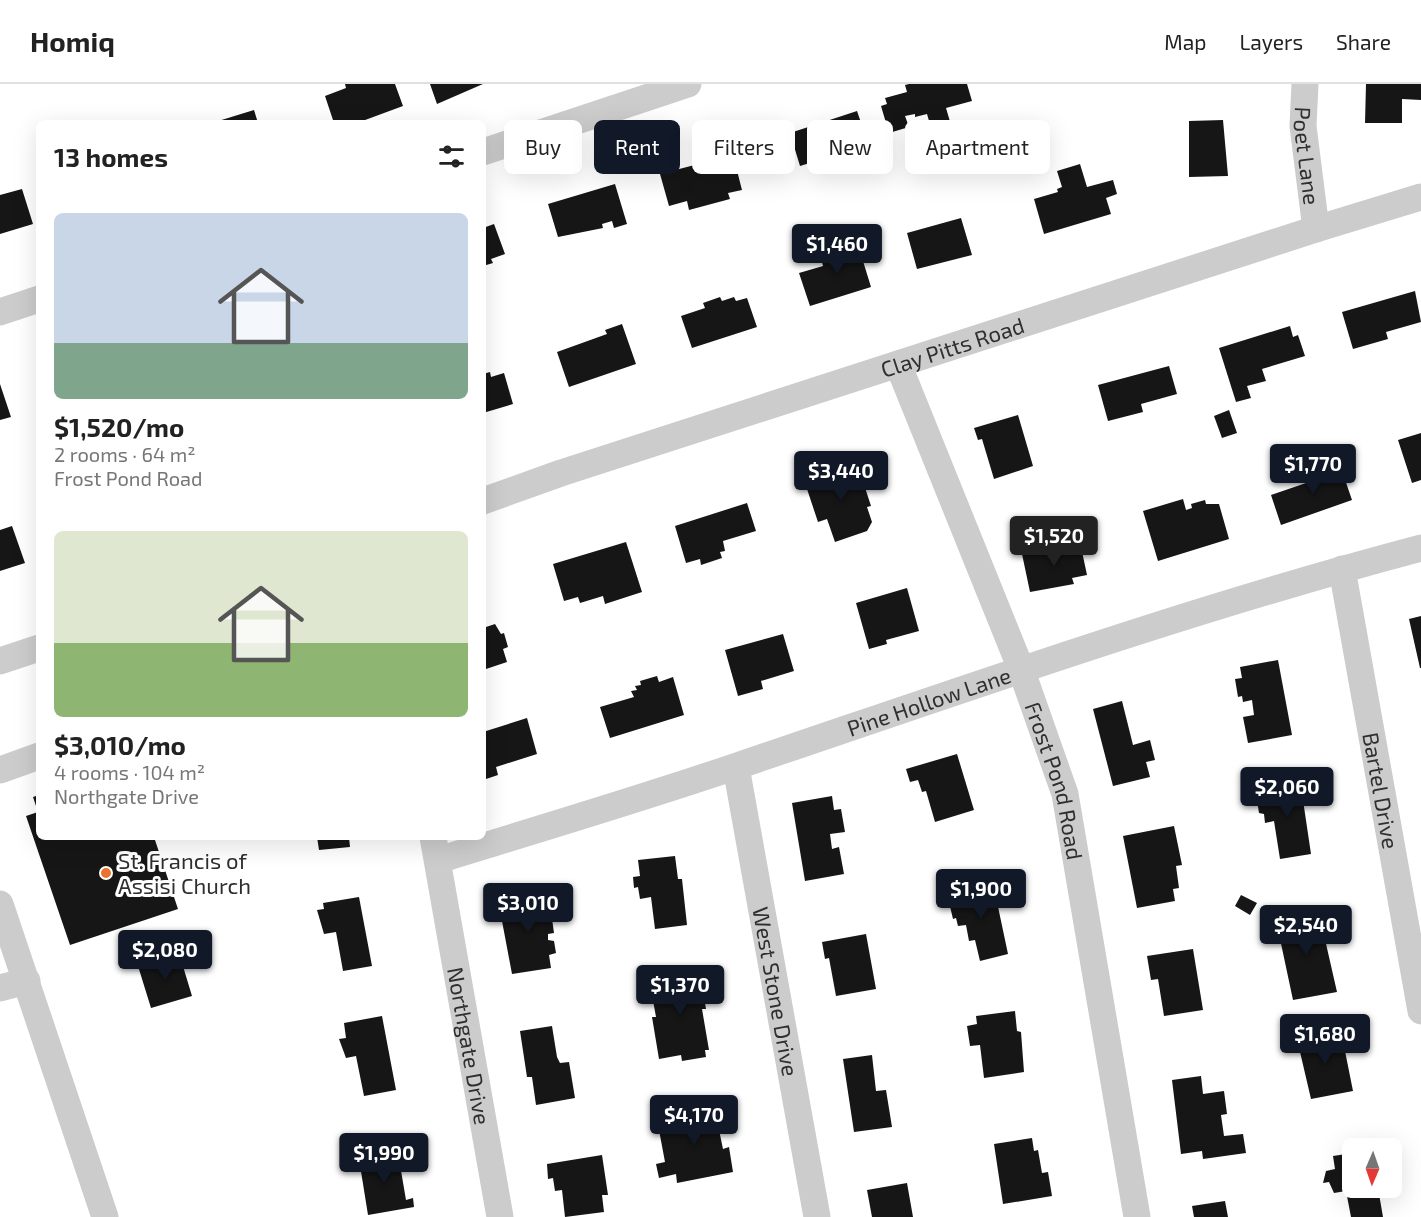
<!DOCTYPE html>
<meta charset="utf-8">
<style>
body{margin:0;font-family:"Exo 2",sans-serif;background:#f2f2f2;color:#222;height:100vh;display:flex;flex-direction:column;font-size:22px;white-space:nowrap}
*{box-sizing:border-box;margin:0}
p{font-size:20px;color:#767676}
.icon{flex:none;width:33px;height:33px;fill:none;stroke:currentColor;stroke-width:2;stroke-linecap:round;stroke-linejoin:round}
.map{position:relative;flex:1;overflow:hidden}
.sheet{position:absolute;left:36px;top:36px;width:450px;height:720px;display:flex;flex-direction:column;background:#fff;border-radius:9px;box-shadow:0 6px 24px #0002}
.sheet>*{flex:none}
.guide{position:absolute;left:504px;top:36px;width:570px;height:54px;display:flex;gap:12px}
.needle{width:39px;rotate:182deg}
.buttons{position:absolute;left:1342px;top:1054px;display:grid;gap:12px}
.buttons a{display:grid;place-items:center;width:60px;height:60px;border-radius:9px;background:#fff;box-shadow:0 6px 24px #0002;font-size:30px}
.price{position:absolute;translate:-50% -51px;padding:0 14px;border-radius:6px;background:#111827;color:#fff;font-size:20px;line-height:39px;filter:drop-shadow(0 2px 3px #0008)}
.price::after{content:'';position:absolute;left:50%;top:36px;width:18px;height:14px;margin-left:-9px;background:inherit;clip-path:polygon(0 0,100% 0,50% 100%)}
.price.on{background:#222;color:#fff}
ul{padding:0;list-style:none}
li{display:grid;align-content:center;gap:12px;height:318px;padding:0 18px}
li span{display:grid;place-items:center;height:186px;border-radius:9px;color:#555}
li>.icon{margin-inline-start:auto}
span .icon{width:108px;height:108px;fill:#fffc;stroke-width:1}
li b{font-size:26px}
h2{display:flex;justify-content:space-between;align-items:center;height:72px;padding:0 18px;font-size:26px}
.tag{padding:0 21px;border-radius:9px;background:#fff;box-shadow:0 6px 24px #0002;font-size:21px;line-height:54px}
.tag.on{background:#111827;color:#fff}
header{display:flex;align-items:center;gap:36px;box-sizing:border-box;height:84px;padding:0 30px;background:#fff;border-bottom:2px solid #e0e0e0}
header strong{font-size:28px}
nav{display:flex;gap:33px;margin-inline-start:auto;font-size:21px}
.map>svg:first-child{display:block}
.building{fill:#161616}
.lines{fill:none;stroke-linecap:round;stroke-linejoin:round}
.minor{stroke:#ccc;stroke-width:27}
.poi-dot{fill:#e8732e;stroke:#fff;stroke-width:2}
.labels{text-anchor:middle;dominant-baseline:central;stroke-width:6;stroke-linejoin:round;paint-order:stroke}
.street-label{font-size:22px;fill:#2f2f2f;stroke:#fff}
.poi-label{font-size:22px;fill:#2f2f2f;stroke:#fff;text-anchor:start}
</style>
<header>
<strong>Homiq</strong>
<nav><a>Map</a><a>Layers</a><a>Share</a></nav>
</header>
<div class="map">
<svg width="1421" height="1133" viewBox="0 0 1421 1133">
<rect width="100%" height="100%" fill="#fff"/>
<path class="building" d="M 345,0 L 395,0 L 403,22 L 357,39 L 334,39 L 325,12 L 346,4 Z
M 430,0 L 483,0 L 437,20 Z
M 909,0 L 967,0 L 972,17 L 946,24 L 951,41 L 932,47 L 927,30 L 915,33 L 915,30 L 905,32 L 909,43 L 889,49 L 881,22 L 887,20 L 885,14 L 907,8 L 905,1 Z
M 1366,0 L 1421,0 L 1421,16 L 1402,15 L 1402,39 L 1365,39 Z
M 254,26 L 258,39 L 215,39 L 215,38 Z
M 857,27 L 867,56 L 854,61 L 855,66 L 844,69 L 848,78 L 829,85 L 826,74 L 800,82 L 790,49 Z
M 1223,36 L 1228,92 L 1189,93 L 1189,37 Z
M 733,71 L 742,106 L 728,109 L 730,115 L 689,126 L 687,117 L 669,122 L 660,90 Z
M 1080,80 L 1087,103 L 1113,96 L 1117,110 L 1106,114 L 1111,130 L 1044,150 L 1034,115 L 1058,108 L 1057,105 L 1062,103 L 1057,87 Z
M 615,100 L 627,140 L 614,144 L 612,137 L 602,140 L 603,144 L 558,153 L 548,120 Z
M 22,105 L 33,140 L 0,150 L 0,111 Z
M 961,134 L 972,171 L 917,185 L 907,149 Z
M 494,140 L 505,170 L 491,175 L 493,179 L 483,182 L 483,144 Z
M 855,151 L 871,203 L 810,222 L 799,189 L 823,182 L 822,178 L 840,172 L 835,157 Z
M 1415,207 L 1421,238 L 1386,248 L 1388,255 L 1353,265 L 1342,228 Z
M 720,213 L 722,217 L 734,213 L 736,217 L 747,214 L 757,243 L 692,264 L 681,232 L 705,224 L 703,219 Z
M 622,240 L 636,280 L 569,303 L 557,268 L 607,250 L 605,246 Z
M 1290,242 L 1293,253 L 1298,251 L 1305,272 L 1262,285 L 1266,297 L 1247,302 L 1251,314 L 1236,318 L 1219,264 Z
M 1169,282 L 1177,310 L 1141,320 L 1143,328 L 1108,337 L 1098,301 Z
M 490,288 L 491,293 L 504,289 L 513,320 L 483,329 L 483,290 Z
M 0,300 L 11,333 L 0,336 Z
M 1229,326 L 1237,349 L 1222,354 L 1214,332 Z
M 1018,331 L 1033,382 L 994,395 L 982,355 L 978,356 L 974,344 Z
M 1421,349 L 1421,396 L 1412,399 L 1398,356 Z
M 1327,380 L 1328,384 L 1340,381 L 1352,416 L 1281,441 L 1271,411 L 1309,398 L 1307,391 L 1315,388 L 1314,384 Z
M 858,382 L 871,422 L 867,423 L 872,438 L 867,447 L 835,458 L 827,435 L 818,438 L 804,396 L 820,390 L 821,394 Z
M 1183,415 L 1186,426 L 1192,424 L 1191,420 L 1205,416 L 1206,420 L 1219,420 L 1229,455 L 1158,477 L 1143,427 Z
M 747,419 L 756,447 L 723,457 L 725,467 L 720,468 L 722,474 L 701,481 L 700,475 L 686,479 L 675,442 Z
M 12,442 L 25,479 L 0,487 L 0,446 Z
M 626,458 L 642,508 L 605,520 L 603,512 L 580,519 L 578,513 L 564,517 L 553,480 Z
M 1080,458 L 1087,491 L 1072,494 L 1074,500 L 1030,508 L 1022,470 Z
M 907,504 L 919,547 L 886,556 L 887,560 L 869,565 L 856,519 Z
M 1421,532 L 1421,584 L 1420,584 L 1409,535 Z
M 483,534 L 486,543 L 495,540 L 501,550 L 504,549 L 508,563 L 503,565 L 507,578 L 483,586 Z
M 783,550 L 794,587 L 761,597 L 763,605 L 738,612 L 725,566 Z
M 1278,576 L 1292,651 L 1248,659 L 1243,633 L 1254,631 L 1252,616 L 1243,618 L 1242,612 L 1238,613 L 1235,595 L 1242,594 L 1240,583 Z
M 657,592 L 659,598 L 673,593 L 684,631 L 610,654 L 600,623 L 634,613 L 631,607 L 637,606 L 635,602 L 641,601 L 640,597 Z
M 1122,617 L 1133,661 L 1150,656 L 1155,676 L 1146,678 L 1150,693 L 1113,702 L 1093,625 Z
M 527,634 L 537,670 L 496,683 L 498,691 L 483,696 L 483,648 Z
M 957,670 L 974,726 L 935,738 L 926,707 L 922,708 L 918,696 L 910,698 L 906,685 Z
M 1300,696 L 1311,770 L 1280,775 L 1274,737 L 1265,739 L 1264,730 L 1259,729 L 1257,716 L 1264,715 L 1262,702 Z
M 39,711 L 39,753 L 154,753 L 178,825 L 70,861 L 26,732 L 38,728 L 33,713 Z
M 832,712 L 834,726 L 841,725 L 845,748 L 830,750 L 832,765 L 839,763 L 844,790 L 805,797 L 792,719 Z
M 1174,742 L 1182,781 L 1176,782 L 1179,804 L 1173,805 L 1175,817 L 1137,824 L 1123,752 Z
M 317,753 L 349,753 L 350,763 L 319,766 Z
M 675,772 L 678,795 L 682,795 L 687,841 L 655,845 L 651,813 L 640,815 L 638,803 L 634,804 L 633,793 L 640,792 L 638,776 Z
M 993,799 L 1008,870 L 980,877 L 975,856 L 969,857 L 966,841 L 958,842 L 956,834 L 953,835 L 949,818 L 957,817 L 955,807 Z
M 1241,811 L 1257,819 L 1250,831 L 1235,822 Z
M 359,813 L 372,882 L 343,887 L 336,848 L 324,850 L 317,826 L 324,825 L 323,819 Z
M 549,813 L 554,849 L 548,850 L 548,856 L 554,857 L 556,869 L 549,871 L 551,884 L 512,890 L 499,821 Z
M 1319,829 L 1337,908 L 1293,916 L 1276,836 Z
M 866,850 L 876,905 L 836,912 L 829,874 L 825,875 L 822,858 Z
M 1193,865 L 1203,926 L 1164,932 L 1158,895 L 1151,896 L 1147,872 Z
M 179,869 L 192,912 L 151,924 L 138,882 Z
M 675,886 L 676,893 L 700,889 L 706,925 L 702,925 L 709,966 L 705,966 L 706,973 L 682,977 L 681,971 L 659,975 L 652,933 L 656,933 L 652,911 L 658,910 L 654,889 Z
M 1015,927 L 1017,947 L 1021,948 L 1024,988 L 984,994 L 980,961 L 970,962 L 967,942 L 977,940 L 976,932 Z
M 382,932 L 396,1006 L 364,1012 L 356,972 L 346,974 L 339,955 L 346,954 L 344,939 Z
M 552,942 L 557,973 L 560,979 L 569,978 L 575,1014 L 536,1021 L 532,993 L 527,993 L 520,947 Z
M 1341,947 L 1353,1007 L 1311,1015 L 1297,955 Z
M 872,971 L 876,1007 L 886,1006 L 892,1043 L 854,1048 L 843,975 Z
M 1201,992 L 1203,1010 L 1224,1007 L 1227,1030 L 1221,1031 L 1224,1052 L 1243,1050 L 1246,1069 L 1203,1075 L 1202,1067 L 1181,1070 L 1172,996 Z
M 693,1020 L 694,1026 L 714,1022 L 723,1065 L 729,1063 L 733,1088 L 677,1099 L 676,1090 L 659,1094 L 656,1080 L 665,1078 L 659,1046 L 678,1042 L 674,1024 Z
M 1032,1054 L 1034,1067 L 1038,1066 L 1042,1089 L 1048,1088 L 1052,1112 L 1003,1120 L 994,1060 Z
M 398,1069 L 406,1116 L 413,1114 L 414,1123 L 368,1131 L 359,1075 Z
M 1353,1069 L 1353,1104 L 1378,1104 L 1383,1133 L 1351,1133 L 1346,1107 L 1334,1109 L 1329,1098 L 1323,1099 L 1326,1087 L 1335,1085 L 1333,1072 Z
M 602,1071 L 608,1111 L 602,1111 L 604,1128 L 565,1133 L 562,1106 L 555,1107 L 553,1094 L 548,1095 L 547,1080 Z
M 907,1099 L 913,1133 L 872,1133 L 867,1106 Z
M 1225,1117 L 1228,1133 L 1194,1133 L 1192,1122 Z"/>
<g class="lines">
<g class="minor">
<path id="s1" d="M 1305,0 L 1303,42 L 1316,145"/>
<path d="M 483,68 L 688,0"/>
<path d="M 0,228 L 39,215"/>
<path id="s2" d="M 898,280 L 1021,585 L 1065,710 L 1137,1133"/>
<path id="s3" d="M 483,417 L 561,389 L 1316,145 L 1421,113"/>
<path id="s4" d="M 1342,485 L 1421,927"/>
<path d="M 0,577 L 39,564"/>
<path id="s5" d="M 736,683 L 817,1133"/>
<path d="M 0,686 L 39,672"/>
<path id="s6" d="M 433,753 L 500,1133"/>
<path id="s7" d="M 438,776 C 539,745 640,715 740,681 C 965,605 1190,525 1421,464"/>
<path d="M 0,820 L 105,1133"/>
<path d="M 0,904 L 27,897"/>
</g>
</g>
<circle class="poi-dot" cx="106" cy="789" r="6"/>
<g class="labels">
<g class="street-label">
<text stroke="none"><textPath href="#s1" startOffset="72">Poet Lane</textPath></text>
<text stroke="none"><textPath href="#s3" startOffset="494">Clay Pitts Road</textPath></text>
<text stroke="none"><textPath href="#s7" startOffset="516">Pine Hollow Lane</textPath></text>
<text stroke="none"><textPath href="#s2" startOffset="446">Frost Pond Road</textPath></text>
<text stroke="none"><textPath href="#s4" startOffset="225">Bartel Drive</textPath></text>
<text stroke="none"><textPath href="#s5" startOffset="228">West Stone Drive</textPath></text>
<text stroke="none"><textPath href="#s6" startOffset="212">Northgate Drive</textPath></text>
</g>
<g class="poi-label">
<text x="118" y="776">St. Francis of<tspan x="118" dy="25">Assisi Church</tspan></text>
</g>
</g>
</svg>
<div class="buttons">
<a><svg class="needle" viewBox="-14 -14 28 28"><path d="M0-13l5 13h-10z" fill="#e53935"/><path d="M0 13l5-13h-10z" fill="#767676"/></svg></a>
</div>
<b class="price" style="left:837px;top:191px">$1,460</b>
<b class="price" style="left:1313px;top:411px">$1,770</b>
<b class="price" style="left:841px;top:418px">$3,440</b>
<b class="price on" style="left:1054px;top:483px">$1,520</b>
<b class="price" style="left:1287px;top:734px">$2,060</b>
<b class="price" style="left:981px;top:836px">$1,900</b>
<b class="price" style="left:528px;top:850px">$3,010</b>
<b class="price" style="left:1306px;top:872px">$2,540</b>
<b class="price" style="left:165px;top:897px">$2,080</b>
<b class="price" style="left:680px;top:932px">$1,370</b>
<b class="price" style="left:1325px;top:981px">$1,680</b>
<b class="price" style="left:694px;top:1062px">$4,170</b>
<b class="price" style="left:384px;top:1100px">$1,990</b>
<div class="guide">
<a class="tag">Buy</a>
<a class="tag on">Rent</a>
<a class="tag">Filters</a>
<a class="tag">New</a>
<a class="tag">Apartment</a>
</div>
<section class="sheet">
<h2>13 homes<svg class="icon" aria-label="filters" viewBox="0 0 24 24"><path d="M4 7h16M4 17h16"/><circle cx="9" cy="7" r="2"/><circle cx="15" cy="17" r="2"/></svg></h2>
<ul>
<li><span style="background:linear-gradient(#c9d6e8 70%,#7fa58c 0)"><svg class="icon" aria-label="home" viewBox="0 0 24 24"><path d="M3 11l9-7 9 7M6 9v11h12V9"/></svg></span><div><b>$1,520/mo</b><p>2 rooms · 64 m²</p><p>Frost Pond Road</p></div></li>
<li><span style="background:linear-gradient(#dfe7d0 60%,#8fb573 0)"><svg class="icon" aria-label="home" viewBox="0 0 24 24"><path d="M3 11l9-7 9 7M6 9v11h12V9"/></svg></span><div><b>$3,010/mo</b><p>4 rooms · 104 m²</p><p>Northgate Drive</p></div></li>
</ul>
</section>
</div>
